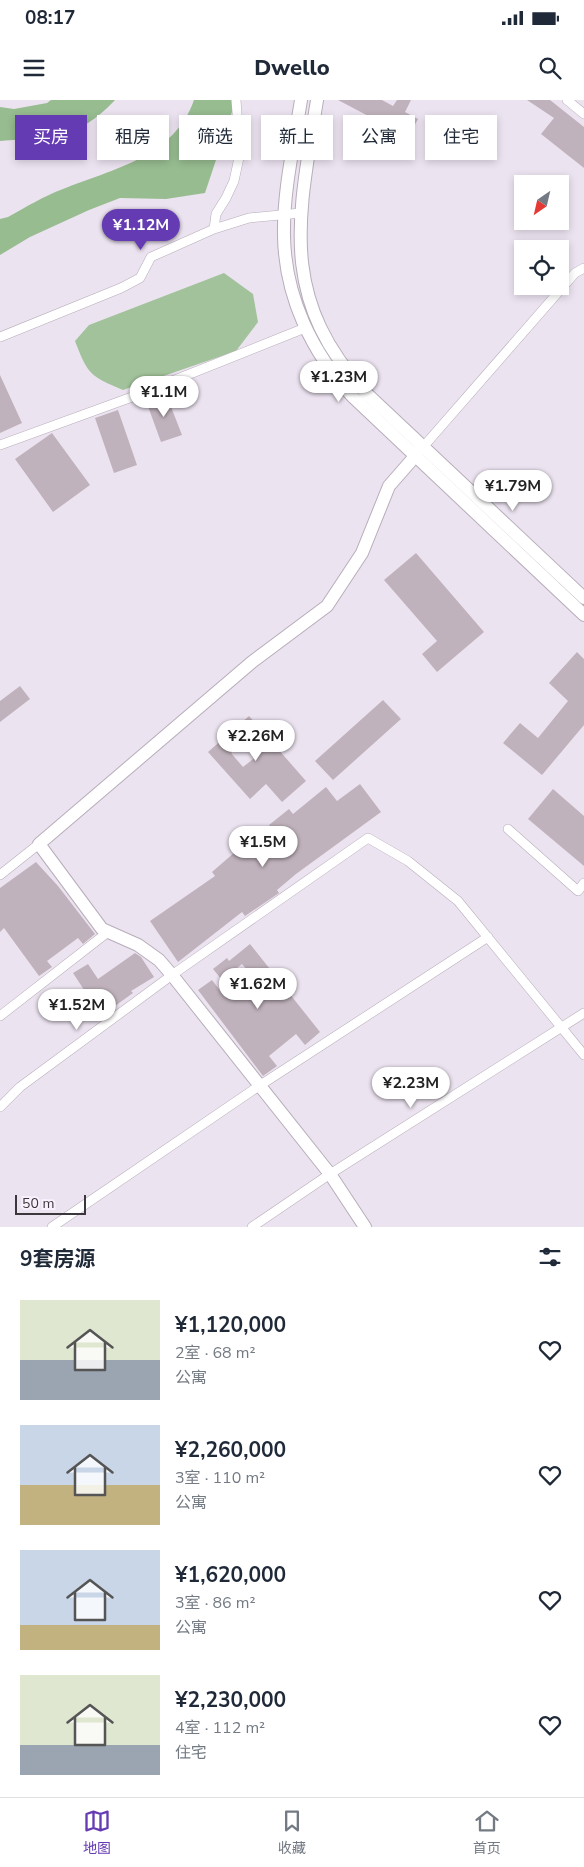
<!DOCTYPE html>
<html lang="zh">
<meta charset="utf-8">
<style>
body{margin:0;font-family:"Nunito Sans","Noto Sans SC",sans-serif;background:#f2f2f3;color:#1f2937;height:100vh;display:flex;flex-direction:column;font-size:19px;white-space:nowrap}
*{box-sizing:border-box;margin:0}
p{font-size:16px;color:#747a83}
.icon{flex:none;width:28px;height:28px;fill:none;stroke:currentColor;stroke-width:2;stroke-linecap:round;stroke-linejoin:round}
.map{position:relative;height:1127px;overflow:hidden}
.sheet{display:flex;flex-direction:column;background:#fff;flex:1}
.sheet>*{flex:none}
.top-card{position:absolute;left:15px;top:15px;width:555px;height:45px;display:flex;gap:10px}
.needle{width:32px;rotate:214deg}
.controls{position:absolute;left:514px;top:75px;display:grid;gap:10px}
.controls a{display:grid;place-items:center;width:55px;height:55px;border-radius:0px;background:#fff;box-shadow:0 2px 8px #0003;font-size:25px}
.scale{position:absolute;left:15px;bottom:12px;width:71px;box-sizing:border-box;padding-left:5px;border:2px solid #3b373c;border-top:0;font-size:14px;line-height:18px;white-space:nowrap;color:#3b373c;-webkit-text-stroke:4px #f9f0fd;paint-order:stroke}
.price{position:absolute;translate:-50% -42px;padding:0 11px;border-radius:18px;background:#fff;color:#222;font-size:16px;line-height:32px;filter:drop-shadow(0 1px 2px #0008)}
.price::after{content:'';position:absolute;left:50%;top:30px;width:15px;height:11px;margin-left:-8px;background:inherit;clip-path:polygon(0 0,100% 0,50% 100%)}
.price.selected{background:#653bb3;color:#fff}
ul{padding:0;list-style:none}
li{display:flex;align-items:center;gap:15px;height:125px;padding:0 20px}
li span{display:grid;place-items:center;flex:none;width:140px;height:100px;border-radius:0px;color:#555}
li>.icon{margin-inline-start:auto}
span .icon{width:60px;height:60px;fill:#fffc;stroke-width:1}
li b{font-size:21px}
h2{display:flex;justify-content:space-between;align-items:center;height:60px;padding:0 20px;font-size:21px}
.pill{padding:0 18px;border-radius:0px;background:#fff;box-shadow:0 2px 8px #0003;font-size:18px;line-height:45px}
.pill.selected{background:#653bb3;color:#fff}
.status{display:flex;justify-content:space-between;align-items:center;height:35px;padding:0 25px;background:#fff;direction:ltr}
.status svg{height:14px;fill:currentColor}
header{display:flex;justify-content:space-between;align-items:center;height:65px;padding:0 20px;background:#fff;font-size:22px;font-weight:800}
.tab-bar{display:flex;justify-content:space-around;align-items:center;height:70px;border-top:1px solid #e0e1e3;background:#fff;font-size:14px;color:#747a83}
.tab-bar a{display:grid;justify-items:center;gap:2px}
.tab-bar .selected{color:#653bb3}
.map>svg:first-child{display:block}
.green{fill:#a1c29a}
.forest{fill:#97bc90}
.building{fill:#c0b2bc;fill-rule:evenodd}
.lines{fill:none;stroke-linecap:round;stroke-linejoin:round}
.street-casing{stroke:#b7adba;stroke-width:10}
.secondary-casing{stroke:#b7adba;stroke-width:14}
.street{stroke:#fff;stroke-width:9}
.secondary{stroke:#fff;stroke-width:12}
</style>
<div class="status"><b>08:17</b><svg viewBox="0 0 49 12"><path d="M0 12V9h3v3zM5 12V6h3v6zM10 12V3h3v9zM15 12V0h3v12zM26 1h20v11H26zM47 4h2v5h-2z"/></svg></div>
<header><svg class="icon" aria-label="menu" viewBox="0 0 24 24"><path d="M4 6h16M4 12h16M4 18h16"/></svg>Dwello<svg class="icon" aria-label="search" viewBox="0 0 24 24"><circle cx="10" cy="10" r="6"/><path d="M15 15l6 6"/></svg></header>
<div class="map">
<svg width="584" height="1127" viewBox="0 0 584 1127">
<rect width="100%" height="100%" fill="#ece3f0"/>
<path class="green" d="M 224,173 L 253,194 L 258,222 L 236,251 L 123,290 C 90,276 88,275 75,241 L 89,225 Z"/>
<path class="forest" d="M 51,0 L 115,0 C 78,40 50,37 0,41 L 0,7 L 14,9 L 47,3 Z
M 194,0 L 236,0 L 205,93 L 166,99 L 120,98 L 89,110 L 30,137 L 0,155 L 0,119 L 8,117 C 26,107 44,96 63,89 C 113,69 174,57 194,0 Z"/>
<path class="building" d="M 338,0 L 382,0 L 393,6 L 397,0 L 411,0 L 405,12 L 418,19 L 408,37 Z
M 527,0 L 550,0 L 584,27 L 584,68 L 541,34 L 554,18 Z
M 0,275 L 22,323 L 0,333 Z
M 166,294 L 182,335 L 161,342 L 146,301 Z
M 118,310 L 137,365 L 114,373 L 95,318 Z
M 52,333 L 90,385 L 53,412 L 15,359 Z
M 416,453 L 484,532 L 437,572 L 422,554 L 437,541 L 384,480 Z
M 577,552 L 584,559 L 584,625 L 542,675 L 503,643 L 520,623 L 538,638 L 568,601 L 549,583 Z
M 20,586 L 30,599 L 0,622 L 0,601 Z
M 383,600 L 401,619 L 333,680 L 315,661 Z
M 249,616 L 306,681 L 282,702 L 266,684 L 250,699 L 208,652 ZM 244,641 L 257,656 L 243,667 L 231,653 Z
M 360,684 L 381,712 L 296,774 L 277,790 L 279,793 L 245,816 L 242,812 L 178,862 L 150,821 L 215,776 L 212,772 L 243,745 L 249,752 L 276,732 L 269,725 L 289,709 L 293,714 L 326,687 L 337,701 Z
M 553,689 L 584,716 L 584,766 L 528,719 Z
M 36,762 L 58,786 L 95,834 L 83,844 L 78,838 L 47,861 L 52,867 L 39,876 L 4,828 L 0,832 L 0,788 Z
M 250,844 L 320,932 L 305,945 L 296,934 L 269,956 L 277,966 L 263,976 L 198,890 L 212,880 L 225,897 L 251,875 L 242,864 L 222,880 L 213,869 L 227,858 L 229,861 Z
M 135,853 L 141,857 L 154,877 L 131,891 L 133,893 L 101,916 L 73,873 L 88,864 L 98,879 Z"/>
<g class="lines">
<defs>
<path id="street" d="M 567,0 L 584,14
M 214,129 L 216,114 L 226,98 L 234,81 L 240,53 L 236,0
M 0,237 L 121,188 L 140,178 L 151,157 L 214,129 L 249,118 L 301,113
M 0,345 L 132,297 L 305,228
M 424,346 L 575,173 L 584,168
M 508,729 L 578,791 L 584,783
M 0,775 L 39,744
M 0,916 L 108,832
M 0,1007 L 20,987 L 172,875 L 368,738 L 408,761 L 458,801 L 584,955
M 52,1127 L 259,986 L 488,837
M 252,1127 L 330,1074 L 584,913"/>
<path id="secondary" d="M 301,0 C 294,45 283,91 284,136 C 285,197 312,253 353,297 L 584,515
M 317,0 C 299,116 277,196 365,292 L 584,498
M 365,1127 L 330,1074 L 172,875 L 159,860 L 138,845 L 102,829 L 39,744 L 252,562 L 327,506 L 362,453 L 389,386 L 424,346"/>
</defs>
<use href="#street" class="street-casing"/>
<use href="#secondary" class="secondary-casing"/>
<use href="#street" class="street"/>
<use href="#secondary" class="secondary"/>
</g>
</svg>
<div class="controls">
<a><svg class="needle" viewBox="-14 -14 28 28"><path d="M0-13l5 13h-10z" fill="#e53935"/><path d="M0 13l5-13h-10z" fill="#747a83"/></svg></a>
<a><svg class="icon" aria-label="locate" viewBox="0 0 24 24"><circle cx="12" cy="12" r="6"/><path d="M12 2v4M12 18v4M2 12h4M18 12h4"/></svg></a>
</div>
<div class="scale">50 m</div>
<b class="price selected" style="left:141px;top:151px">¥1.12M</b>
<b class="price" style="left:339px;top:303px">¥1.23M</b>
<b class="price" style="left:164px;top:318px">¥1.1M</b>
<b class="price" style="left:513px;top:412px">¥1.79M</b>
<b class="price" style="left:256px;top:662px">¥2.26M</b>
<b class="price" style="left:263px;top:768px">¥1.5M</b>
<b class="price" style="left:258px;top:910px">¥1.62M</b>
<b class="price" style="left:77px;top:931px">¥1.52M</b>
<b class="price" style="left:411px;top:1009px">¥2.23M</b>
<div class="top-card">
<a class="pill selected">买房</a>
<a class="pill">租房</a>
<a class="pill">筛选</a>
<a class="pill">新上</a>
<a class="pill">公寓</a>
<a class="pill">住宅</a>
</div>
</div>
<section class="sheet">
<h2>9套房源<svg class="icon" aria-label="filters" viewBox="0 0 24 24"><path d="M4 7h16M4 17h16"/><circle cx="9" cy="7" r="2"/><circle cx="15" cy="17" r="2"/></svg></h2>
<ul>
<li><span style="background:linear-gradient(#dfe7d0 60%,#9aa5b1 0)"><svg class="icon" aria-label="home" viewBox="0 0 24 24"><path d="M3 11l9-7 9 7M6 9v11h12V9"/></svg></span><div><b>¥1,120,000</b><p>2室 · 68 m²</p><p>公寓</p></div><svg class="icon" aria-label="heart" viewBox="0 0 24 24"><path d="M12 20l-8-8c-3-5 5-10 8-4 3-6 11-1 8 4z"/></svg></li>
<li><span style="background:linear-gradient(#c9d6e8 60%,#c2b280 0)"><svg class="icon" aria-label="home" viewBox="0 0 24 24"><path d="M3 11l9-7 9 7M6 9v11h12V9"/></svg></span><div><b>¥2,260,000</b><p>3室 · 110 m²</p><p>公寓</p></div><svg class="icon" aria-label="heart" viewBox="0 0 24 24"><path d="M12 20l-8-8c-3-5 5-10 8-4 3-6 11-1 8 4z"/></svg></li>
<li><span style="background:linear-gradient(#c9d6e8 75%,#c2b280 0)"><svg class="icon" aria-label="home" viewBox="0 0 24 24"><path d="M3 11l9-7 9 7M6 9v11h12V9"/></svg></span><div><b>¥1,620,000</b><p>3室 · 86 m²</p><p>公寓</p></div><svg class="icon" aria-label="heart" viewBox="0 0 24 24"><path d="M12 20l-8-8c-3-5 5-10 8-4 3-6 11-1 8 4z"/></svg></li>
<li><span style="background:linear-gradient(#dfe7d0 70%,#9aa5b1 0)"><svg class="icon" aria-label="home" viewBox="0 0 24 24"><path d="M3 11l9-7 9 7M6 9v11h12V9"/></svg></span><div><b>¥2,230,000</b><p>4室 · 112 m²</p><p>住宅</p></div><svg class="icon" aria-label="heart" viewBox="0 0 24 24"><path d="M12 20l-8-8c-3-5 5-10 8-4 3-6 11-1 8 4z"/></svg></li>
</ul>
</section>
<nav class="tab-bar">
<a class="selected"><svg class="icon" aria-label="map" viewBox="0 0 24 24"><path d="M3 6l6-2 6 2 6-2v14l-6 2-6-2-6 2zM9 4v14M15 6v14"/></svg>地图</a>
<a><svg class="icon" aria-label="saved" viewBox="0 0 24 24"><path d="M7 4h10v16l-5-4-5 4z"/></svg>收藏</a>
<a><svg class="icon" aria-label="home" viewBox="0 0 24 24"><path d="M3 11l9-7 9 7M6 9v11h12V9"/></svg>首页</a>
</nav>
